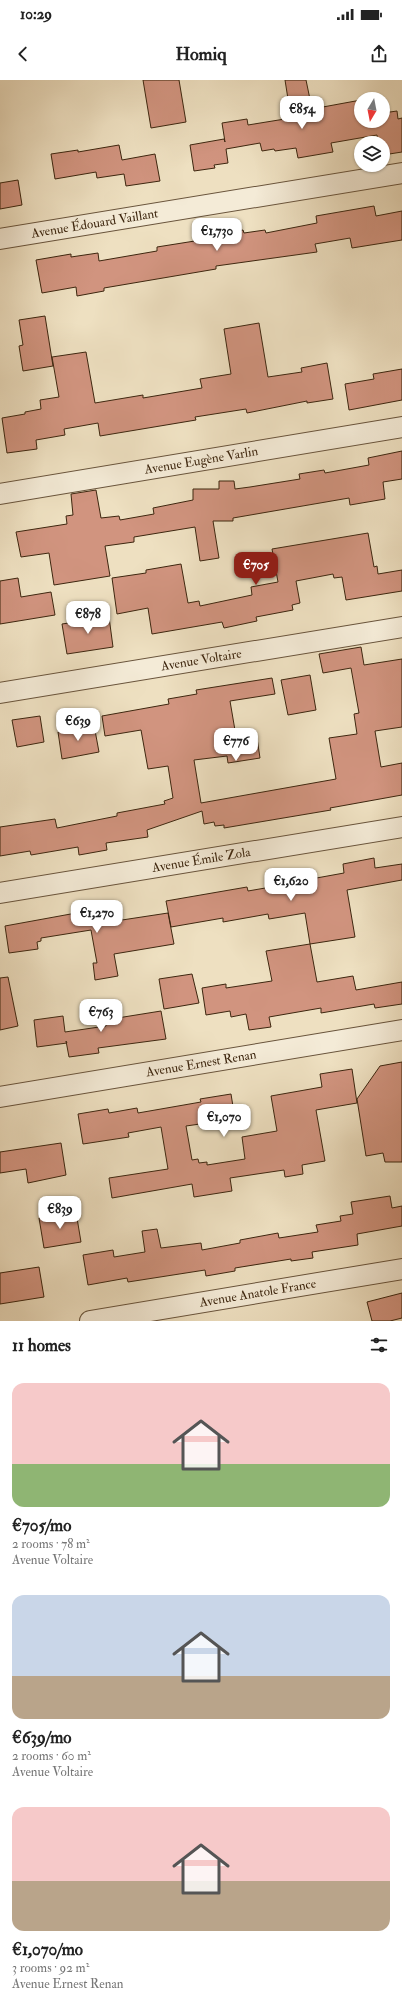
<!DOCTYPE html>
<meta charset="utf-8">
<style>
body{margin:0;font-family:"IM FELL Double Pica",serif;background:#f6f6f6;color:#222;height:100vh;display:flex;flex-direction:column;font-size:15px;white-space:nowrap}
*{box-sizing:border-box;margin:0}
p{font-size:13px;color:#767676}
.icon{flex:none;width:22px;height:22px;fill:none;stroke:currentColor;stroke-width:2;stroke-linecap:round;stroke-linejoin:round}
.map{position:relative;height:1241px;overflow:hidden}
.details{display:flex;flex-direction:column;background:#fff;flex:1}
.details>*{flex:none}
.needle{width:26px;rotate:190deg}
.tools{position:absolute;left:354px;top:12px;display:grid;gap:8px}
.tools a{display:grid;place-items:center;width:36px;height:36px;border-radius:50%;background:#fff;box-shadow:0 1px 3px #0004;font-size:20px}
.price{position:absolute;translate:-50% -34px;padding:0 9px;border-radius:8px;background:#fff;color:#222;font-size:13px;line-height:26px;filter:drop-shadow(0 1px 2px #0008)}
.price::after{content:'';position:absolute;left:50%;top:24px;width:12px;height:9px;margin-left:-6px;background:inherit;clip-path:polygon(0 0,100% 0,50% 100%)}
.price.active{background:#8f2418;color:#fff}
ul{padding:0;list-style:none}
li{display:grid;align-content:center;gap:8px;height:212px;padding:0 12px}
li span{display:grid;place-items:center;height:124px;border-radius:12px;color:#555}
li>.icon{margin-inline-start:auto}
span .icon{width:72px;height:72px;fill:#fffc;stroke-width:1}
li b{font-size:17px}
h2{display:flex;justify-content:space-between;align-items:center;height:48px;padding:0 12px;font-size:17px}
.status{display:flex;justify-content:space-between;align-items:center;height:28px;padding:0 20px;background:#fff;direction:ltr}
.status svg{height:11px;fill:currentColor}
header{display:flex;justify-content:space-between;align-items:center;height:52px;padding:0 12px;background:#fff;font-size:18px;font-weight:800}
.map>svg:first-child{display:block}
.building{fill:#d1947f;stroke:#3d260f}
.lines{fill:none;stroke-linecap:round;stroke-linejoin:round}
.street-casing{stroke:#69543c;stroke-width:22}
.street{stroke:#f4ebd7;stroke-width:20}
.labels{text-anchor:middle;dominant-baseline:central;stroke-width:3;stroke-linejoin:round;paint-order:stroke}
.street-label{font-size:13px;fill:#3d260f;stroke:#f4ebd7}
</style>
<div class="status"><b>10:29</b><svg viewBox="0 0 49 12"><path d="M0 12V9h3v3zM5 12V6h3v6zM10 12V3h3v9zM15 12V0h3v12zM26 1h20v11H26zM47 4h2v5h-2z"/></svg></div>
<header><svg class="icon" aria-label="back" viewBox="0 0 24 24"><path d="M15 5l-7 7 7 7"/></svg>Homiq<svg class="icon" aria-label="share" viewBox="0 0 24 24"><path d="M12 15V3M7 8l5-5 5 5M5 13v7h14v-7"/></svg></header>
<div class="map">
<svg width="402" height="1241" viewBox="0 0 402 1241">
<rect width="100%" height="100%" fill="#eee0c1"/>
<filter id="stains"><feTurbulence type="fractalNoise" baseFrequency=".005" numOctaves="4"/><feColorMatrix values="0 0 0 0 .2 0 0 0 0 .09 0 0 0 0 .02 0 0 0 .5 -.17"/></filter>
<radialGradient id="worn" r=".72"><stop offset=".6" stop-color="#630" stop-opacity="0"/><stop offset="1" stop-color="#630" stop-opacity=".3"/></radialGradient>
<path class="building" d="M 143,0 L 179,0 L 186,42 L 151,48 Z
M 285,0 L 306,0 L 312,29 L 361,20 L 361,41 L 383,41 L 383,33 L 397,31 L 398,39 L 402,38 L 402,72 L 383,75 L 383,63 L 378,63 L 377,55 L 331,63 L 333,72 L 298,78 L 296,68 L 275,71 L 274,69 L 262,71 L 260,63 L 226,69 L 228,83 L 214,85 L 215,88 L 194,91 L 190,65 L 224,59 L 225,62 L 222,43 L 247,39 L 248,45 L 291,38 Z
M 119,65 L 122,80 L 155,74 L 160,101 L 126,106 L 124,94 L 97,98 L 96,92 L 55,99 L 51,74 L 78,70 L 78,72 Z
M 18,100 L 22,125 L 0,129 L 0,103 Z
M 374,126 L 376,136 L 402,131 L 402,160 L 352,168 L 350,158 L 315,164 L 317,172 L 216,186 L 216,189 L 104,208 L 104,211 L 77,216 L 76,207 L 42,213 L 36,180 L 71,174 L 71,177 L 98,173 L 99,181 L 157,171 L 157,167 L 220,157 L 219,154 L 243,150 L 244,153 L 265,150 L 266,153 L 317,143 L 316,136 Z
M 45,236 L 53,286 L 23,291 L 19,266 L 23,265 L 19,240 Z
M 259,243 L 268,297 L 302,292 L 301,288 L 327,283 L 333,319 L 307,323 L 307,321 L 247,333 L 246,329 L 195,337 L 196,340 L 100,356 L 98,343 L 64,349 L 65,355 L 36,360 L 37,369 L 7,373 L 2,338 L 25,334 L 25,332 L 41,329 L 40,320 L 59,317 L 52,277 L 86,272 L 95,323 L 143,315 L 143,318 L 202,308 L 200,299 L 231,294 L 224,249 Z
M 402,289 L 402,320 L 349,330 L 345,304 L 374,299 L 373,294 Z
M 402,371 L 402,399 L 383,402 L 385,419 L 350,425 L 349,418 L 233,438 L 233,441 L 213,441 L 219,478 L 200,481 L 195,447 L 134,457 L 134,462 L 105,466 L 110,496 L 54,505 L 49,473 L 21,477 L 16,452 L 67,444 L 66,436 L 73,435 L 71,414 L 96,410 L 101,438 L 119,436 L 120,440 L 154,434 L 153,428 L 193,420 L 193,409 L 219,409 L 219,401 L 234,401 L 235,409 L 250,407 L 300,399 L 299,394 L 324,390 L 325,393 L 369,385 L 368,378 Z
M 368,453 L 374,487 L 377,486 L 378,494 L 402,490 L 402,511 L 346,520 L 342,497 L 334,498 L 333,494 L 296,501 L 300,523 L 292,525 L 293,530 L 256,537 L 257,541 L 224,548 L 222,542 L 152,554 L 148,528 L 117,534 L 112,498 L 146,493 L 146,490 L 181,484 L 188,523 L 199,521 L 200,526 L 252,515 L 251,507 L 278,502 L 272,469 Z
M 18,498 L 21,517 L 51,512 L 55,535 L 0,544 L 0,501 Z
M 109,537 L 113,567 L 67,574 L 62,544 Z
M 361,567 L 364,585 L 402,579 L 402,647 L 375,651 L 381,687 L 402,683 L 402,715 L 330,728 L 331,730 L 224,748 L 224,745 L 215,746 L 214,742 L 204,744 L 202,731 L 147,750 L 148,757 L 106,763 L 107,770 L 79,775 L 78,767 L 31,775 L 30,771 L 0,776 L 0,747 L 55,739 L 57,748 L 117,736 L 117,733 L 165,724 L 164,721 L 173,718 L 168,686 L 148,689 L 141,650 L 105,656 L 102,636 L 169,624 L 168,619 L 197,614 L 196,610 L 272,598 L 275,614 L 230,621 L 237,662 L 257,658 L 260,678 L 228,683 L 227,676 L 194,680 L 201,723 L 336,699 L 329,658 L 357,654 L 354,634 L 359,633 L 351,588 L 323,593 L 319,574 Z
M 310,595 L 316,630 L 288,635 L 281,600 Z
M 40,636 L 44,662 L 17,667 L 12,640 Z
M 94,645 L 99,672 L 62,679 L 58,652 Z
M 374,778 L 375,788 L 402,784 L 402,800 L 347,810 L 355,857 L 310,864 L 305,833 L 269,839 L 268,834 L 223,842 L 223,838 L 171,847 L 166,821 L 247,807 L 248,811 L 300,802 L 300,801 L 344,793 L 343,784 Z
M 120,825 L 122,840 L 168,833 L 174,864 L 114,874 L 118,896 L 95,900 L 93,883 L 97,883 L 91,850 L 41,858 L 41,861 L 37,862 L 38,869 L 9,873 L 5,846 Z
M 310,864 L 317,902 L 353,896 L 356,910 L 402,902 L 402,924 L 375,928 L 374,924 L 321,933 L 321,928 L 269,937 L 271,947 L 249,950 L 246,934 L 231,937 L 230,931 L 206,935 L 202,908 L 226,904 L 226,908 L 272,901 L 266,871 Z
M 192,894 L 199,923 L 164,929 L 159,899 Z
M 8,897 L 18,946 L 0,950 L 0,898 Z
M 161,931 L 166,959 L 98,968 L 99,973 L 69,977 L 66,961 L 67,963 L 37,967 L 34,940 L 63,936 L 65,952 L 106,946 L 105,940 Z
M 402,982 L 402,1082 L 385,1082 L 383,1073 L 366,1076 L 357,1019 L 380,986 Z
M 352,989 L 357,1023 L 316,1030 L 325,1081 L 302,1085 L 303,1094 L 285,1097 L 284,1090 L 230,1098 L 232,1111 L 194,1117 L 192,1104 L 112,1118 L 109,1098 L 168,1089 L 161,1047 L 128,1053 L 129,1057 L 83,1064 L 78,1034 L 108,1029 L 109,1033 L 137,1028 L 138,1033 L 201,1022 L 200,1019 L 231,1014 L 235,1039 L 186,1046 L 192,1080 L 198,1079 L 199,1083 L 207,1082 L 207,1085 L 245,1079 L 242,1057 L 277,1051 L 271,1016 L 322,1007 L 320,994 Z
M 61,1063 L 66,1095 L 28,1103 L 26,1089 L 0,1093 L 0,1072 Z
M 390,1116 L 392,1128 L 402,1126 L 402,1146 L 357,1154 L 358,1165 L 312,1172 L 313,1178 L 291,1181 L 291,1179 L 235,1188 L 235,1191 L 206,1196 L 205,1190 L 128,1202 L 127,1198 L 88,1205 L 83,1175 L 113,1170 L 114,1177 L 145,1172 L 142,1151 L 157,1149 L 161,1168 L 201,1163 L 202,1170 L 240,1163 L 240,1160 L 278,1153 L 279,1158 L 318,1152 L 316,1145 L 341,1141 L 340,1136 L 353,1134 L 351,1122 Z
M 76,1132 L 81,1162 L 44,1168 L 39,1138 Z
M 39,1187 L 44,1217 L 0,1224 L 0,1193 Z
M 402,1213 L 402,1238 L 390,1241 L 372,1241 L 367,1222 Z"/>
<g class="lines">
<defs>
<g id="street">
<path id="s1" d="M 0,159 L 402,93"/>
<path id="s2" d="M 0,414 L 402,347"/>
<path id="s3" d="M 0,613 L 402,547"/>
<path id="s4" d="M 0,813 L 402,747"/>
<path id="s5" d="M 0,1017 L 402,950"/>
<path id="s6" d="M 90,1241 L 402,1189"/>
</g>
</defs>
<use href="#street" class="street-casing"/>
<use href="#street" class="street"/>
</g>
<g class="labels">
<g class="street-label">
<text stroke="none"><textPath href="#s1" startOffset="96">Avenue Édouard Vaillant</textPath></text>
<text stroke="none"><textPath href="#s2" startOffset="204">Avenue Eugène Varlin</textPath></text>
<text stroke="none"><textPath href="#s3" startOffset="204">Avenue Voltaire</textPath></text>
<text stroke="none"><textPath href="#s4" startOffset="204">Avenue Émile Zola</textPath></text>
<text stroke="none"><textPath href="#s5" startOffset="204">Avenue Ernest Renan</textPath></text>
<text stroke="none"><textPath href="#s6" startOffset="170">Avenue Anatole France</textPath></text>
</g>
</g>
<rect width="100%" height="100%" filter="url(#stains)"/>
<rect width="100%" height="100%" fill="url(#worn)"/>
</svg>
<div class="tools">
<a><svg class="needle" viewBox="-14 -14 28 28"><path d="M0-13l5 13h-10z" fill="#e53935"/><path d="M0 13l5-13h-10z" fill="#767676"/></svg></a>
<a><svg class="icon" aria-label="layers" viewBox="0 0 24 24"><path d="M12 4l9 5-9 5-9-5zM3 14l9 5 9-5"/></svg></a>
</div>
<b class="price" style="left:302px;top:50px">€854</b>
<b class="price" style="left:217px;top:172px">€1,730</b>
<b class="price active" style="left:256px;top:506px">€705</b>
<b class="price" style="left:88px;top:555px">€878</b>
<b class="price" style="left:78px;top:662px">€639</b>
<b class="price" style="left:236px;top:682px">€776</b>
<b class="price" style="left:291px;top:822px">€1,620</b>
<b class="price" style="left:97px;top:854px">€1,270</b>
<b class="price" style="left:101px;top:953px">€763</b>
<b class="price" style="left:224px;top:1058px">€1,070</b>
<b class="price" style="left:60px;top:1150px">€839</b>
</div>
<section class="details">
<h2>11 homes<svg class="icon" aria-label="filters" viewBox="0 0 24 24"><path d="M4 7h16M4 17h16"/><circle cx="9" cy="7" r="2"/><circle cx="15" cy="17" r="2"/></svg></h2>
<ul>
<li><span style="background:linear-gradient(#f6c9c9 65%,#8fb573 0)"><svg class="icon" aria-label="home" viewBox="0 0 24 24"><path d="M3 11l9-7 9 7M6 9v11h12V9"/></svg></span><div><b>€705/mo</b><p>2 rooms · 78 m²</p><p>Avenue Voltaire</p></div></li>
<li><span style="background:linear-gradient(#c9d6e8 65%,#b9a48a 0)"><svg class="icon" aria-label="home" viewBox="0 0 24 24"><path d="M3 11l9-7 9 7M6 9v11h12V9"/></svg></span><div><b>€639/mo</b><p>2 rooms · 60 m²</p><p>Avenue Voltaire</p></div></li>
<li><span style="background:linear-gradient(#f6c9c9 60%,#b9a48a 0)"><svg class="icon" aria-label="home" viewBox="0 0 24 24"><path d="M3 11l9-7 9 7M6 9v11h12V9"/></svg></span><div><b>€1,070/mo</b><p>3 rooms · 92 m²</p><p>Avenue Ernest Renan</p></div></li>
</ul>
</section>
